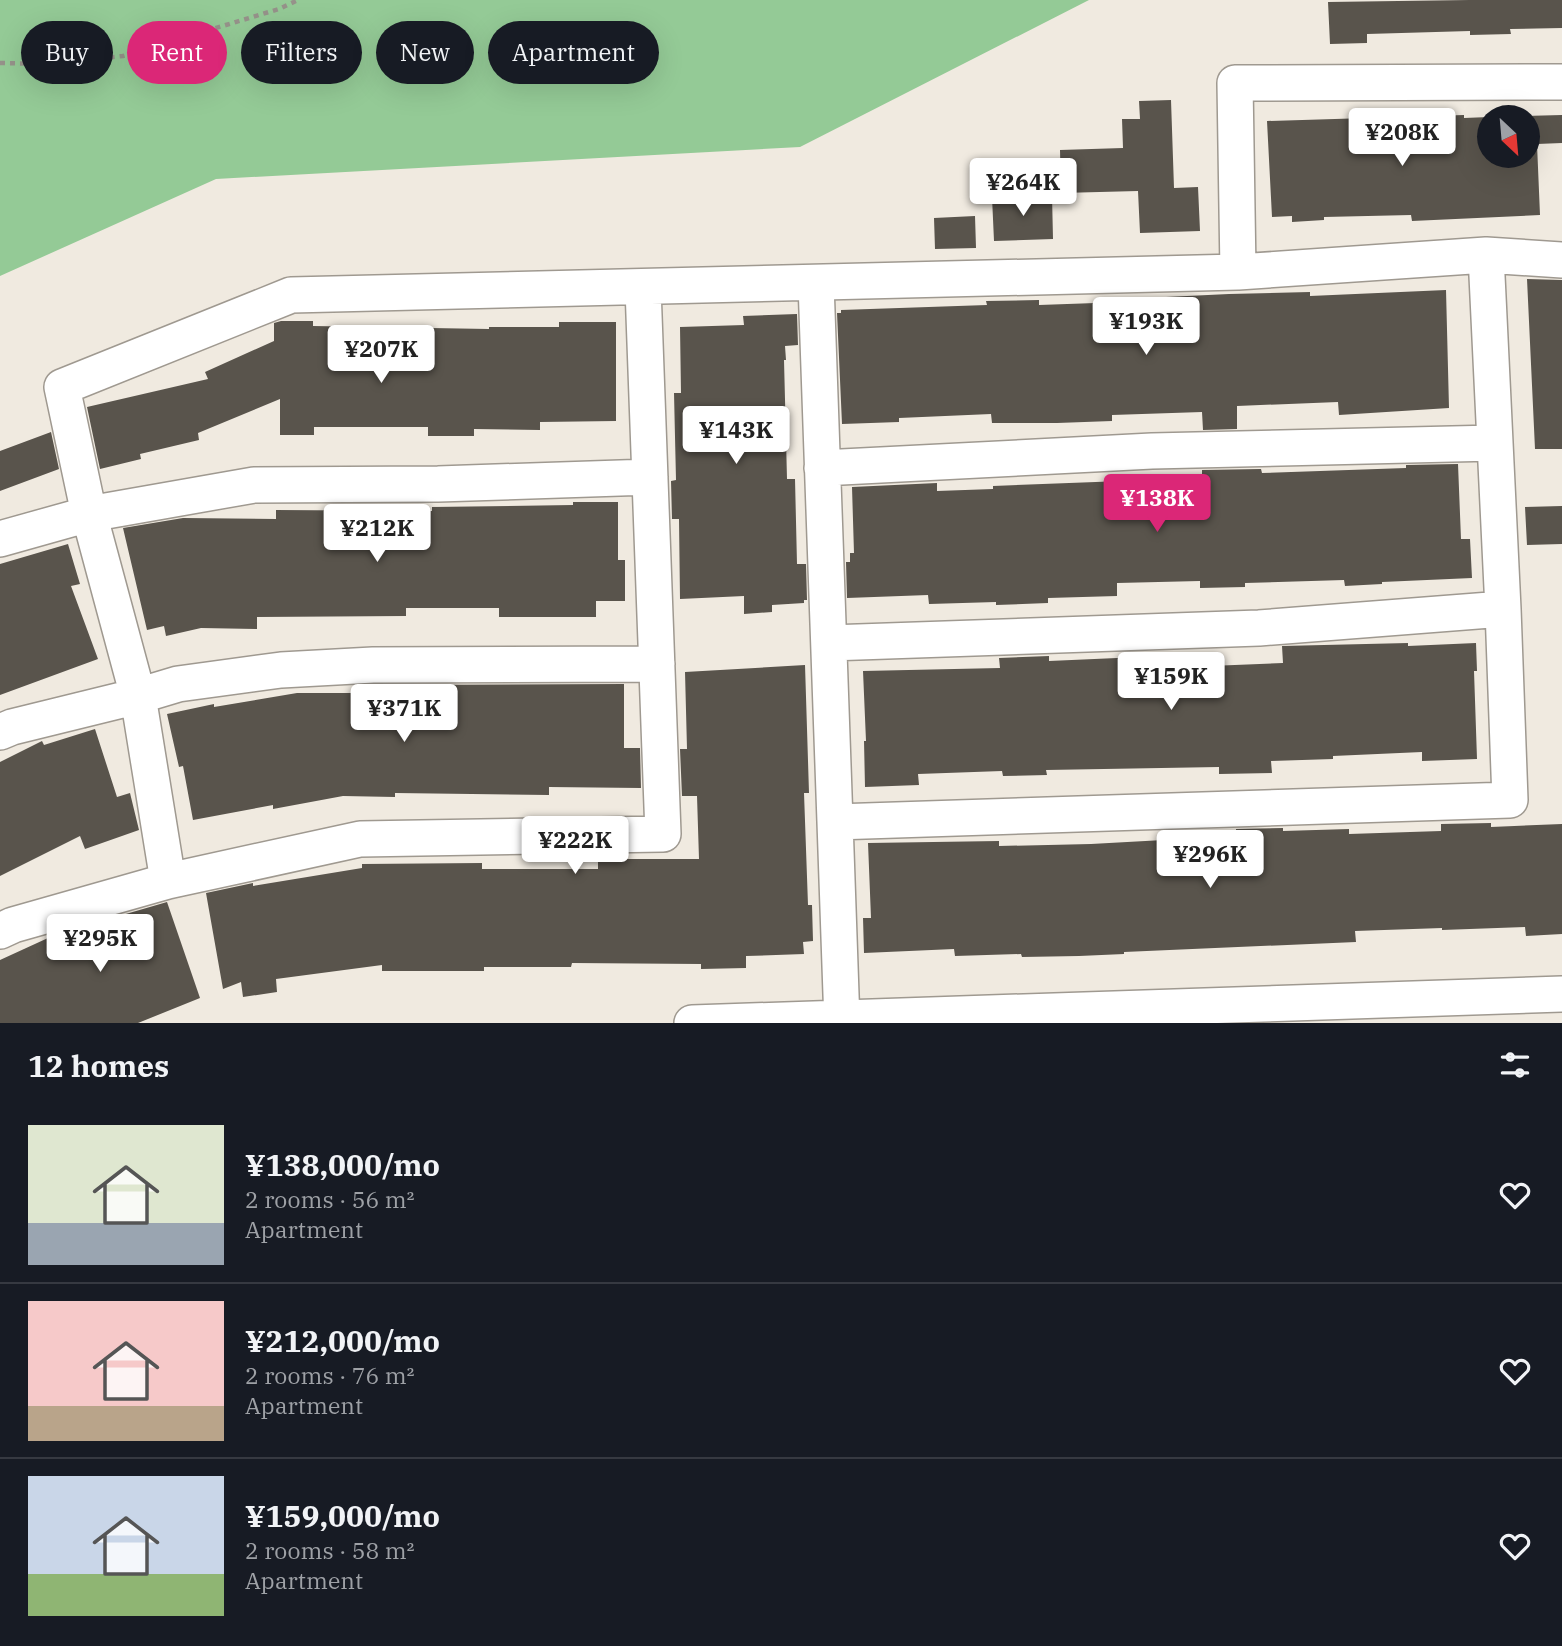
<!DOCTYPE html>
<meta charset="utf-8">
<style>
body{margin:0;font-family:"IBM Plex Serif",serif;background:#20242c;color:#f1f3f6;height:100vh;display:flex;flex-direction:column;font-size:26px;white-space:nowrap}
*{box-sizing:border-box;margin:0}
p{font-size:23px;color:#9ea1a6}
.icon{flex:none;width:38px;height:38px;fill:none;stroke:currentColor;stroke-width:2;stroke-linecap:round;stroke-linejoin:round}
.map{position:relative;height:1023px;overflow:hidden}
.sheet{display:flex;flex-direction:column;background:#171b24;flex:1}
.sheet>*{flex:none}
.banner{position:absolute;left:21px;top:21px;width:700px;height:63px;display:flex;gap:14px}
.needle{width:46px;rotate:154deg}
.controls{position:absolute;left:1477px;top:105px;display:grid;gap:14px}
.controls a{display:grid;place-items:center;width:63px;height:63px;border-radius:50%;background:#171b24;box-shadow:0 7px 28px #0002;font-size:35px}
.price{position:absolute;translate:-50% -60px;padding:0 16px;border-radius:7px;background:#fff;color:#222;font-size:23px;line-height:46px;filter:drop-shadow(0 2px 4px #0008)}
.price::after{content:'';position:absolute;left:50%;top:42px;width:21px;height:16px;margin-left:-10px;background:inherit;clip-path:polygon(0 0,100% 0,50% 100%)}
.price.current{background:#db2777;color:#fff}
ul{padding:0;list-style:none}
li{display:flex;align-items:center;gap:21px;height:175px;padding:0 28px}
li+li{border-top:2px solid #363941}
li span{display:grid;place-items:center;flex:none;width:196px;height:140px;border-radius:0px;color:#555}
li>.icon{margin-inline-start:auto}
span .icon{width:84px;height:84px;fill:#fffc;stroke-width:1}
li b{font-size:30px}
h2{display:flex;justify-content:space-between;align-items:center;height:84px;padding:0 28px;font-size:30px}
.chip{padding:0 24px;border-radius:32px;background:#171b24;box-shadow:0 7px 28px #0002;font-size:24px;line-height:63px}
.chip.current{background:#db2777;color:#fff}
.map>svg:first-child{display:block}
.green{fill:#94ca96}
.building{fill:#59544c}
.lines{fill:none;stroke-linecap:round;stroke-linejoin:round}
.minor-casing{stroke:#9f9990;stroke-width:38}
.path{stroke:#96928a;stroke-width:4.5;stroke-dasharray:5 5;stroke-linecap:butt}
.minor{stroke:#fff;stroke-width:35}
</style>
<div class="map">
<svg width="1562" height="1023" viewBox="0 0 1562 1023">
<rect width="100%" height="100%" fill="#f0eae0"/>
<path class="green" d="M 0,0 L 1089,0 L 800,147 L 216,179 L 0,276 Z"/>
<path class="building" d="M 1469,0 L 1562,0 L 1562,28 L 1510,29 L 1511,34 L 1470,35 L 1470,31 L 1367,34 L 1367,43 L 1330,44 L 1328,2 Z
M 1171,100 L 1174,188 L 1198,187 L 1200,231 L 1140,233 L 1138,191 L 1061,193 L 1060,150 L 1123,148 L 1122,119 L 1140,119 L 1139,101 Z
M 1464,115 L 1464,118 L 1489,117 L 1489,156 L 1528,156 L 1528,117 L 1492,117 L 1562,115 L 1562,143 L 1537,144 L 1540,215 L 1412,221 L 1411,215 L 1324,217 L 1324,220 L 1292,222 L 1292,216 L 1272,217 L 1267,121 Z
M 1052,195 L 1053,239 L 994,241 L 992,197 Z
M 975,216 L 976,248 L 935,249 L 934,218 Z
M 1527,279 L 1562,280 L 1562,449 L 1535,449 Z
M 1446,290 L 1449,408 L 1339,415 L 1338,402 L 1237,406 L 1237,429 L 1203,430 L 1202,412 L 1112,415 L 1112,421 L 1057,423 L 992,423 L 991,414 L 899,418 L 899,422 L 842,424 L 837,313 L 841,313 L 841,310 L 987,305 L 986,301 L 1039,300 L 1039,305 L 1124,302 L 1124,299 L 1229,294 L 1310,292 L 1310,296 Z
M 797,314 L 798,345 L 785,346 L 786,360 L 784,360 L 787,479 L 795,479 L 797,564 L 806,564 L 807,600 L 804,600 L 804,603 L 772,605 L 772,612 L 744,614 L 744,596 L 680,599 L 679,519 L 672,519 L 671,481 L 676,480 L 674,393 L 681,393 L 680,327 L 744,325 L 743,316 Z
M 281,321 L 313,321 L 313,326 L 489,329 L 489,327 L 559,327 L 559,322 L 616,322 L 616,421 L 540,422 L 540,430 L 474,429 L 474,436 L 428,436 L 428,427 L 314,427 L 314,435 L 280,435 L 280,399 L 198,433 L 199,440 L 140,454 L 141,459 L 100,469 L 87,407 L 208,379 L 205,372 L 274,341 L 274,323 Z
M 51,432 L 59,469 L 0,491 L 0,451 Z
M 1458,464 L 1461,539 L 1470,539 L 1472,578 L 1382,582 L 1382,584 L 1345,586 L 1344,580 L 1245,583 L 1245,587 L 1200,588 L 1200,581 L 1117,583 L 1117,596 L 1048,598 L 1048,603 L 996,605 L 996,602 L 929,604 L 928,595 L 847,598 L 846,562 L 850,562 L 850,553 L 854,553 L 852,487 L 937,483 L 937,491 L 993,489 L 993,486 L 1202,478 L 1202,470 L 1261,469 L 1262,473 L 1406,468 L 1406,465 Z
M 573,502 L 618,502 L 618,560 L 625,560 L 625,601 L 596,601 L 596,617 L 499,617 L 499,608 L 406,608 L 406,616 L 257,617 L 257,629 L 201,628 L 166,636 L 164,626 L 147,630 L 123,528 L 183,518 L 276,519 L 276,510 L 432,511 L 432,507 L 573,505 Z
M 1562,506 L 1562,544 L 1527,545 L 1525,507 Z
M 68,544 L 80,584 L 71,586 L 98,659 L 0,695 L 0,564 Z
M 1408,643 L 1408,646 L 1476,643 L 1477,671 L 1474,671 L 1477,759 L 1422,761 L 1422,752 L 1333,756 L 1333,759 L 1271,761 L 1272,773 L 1219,774 L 1219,767 L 1046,770 L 1047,775 L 1003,776 L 1002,771 L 918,774 L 919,785 L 865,787 L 864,741 L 866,741 L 863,671 L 1000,668 L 999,658 L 1049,656 L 1049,661 L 1185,655 L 1185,667 L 1283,663 L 1282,646 Z
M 805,665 L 809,793 L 804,793 L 808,905 L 812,905 L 813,941 L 803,942 L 804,954 L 746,956 L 746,968 L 701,969 L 701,964 L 572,963 L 571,967 L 484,967 L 484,971 L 382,971 L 382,965 L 276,979 L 277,992 L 243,997 L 241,982 L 223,989 L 206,893 L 253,883 L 253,886 L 362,868 L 362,864 L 482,863 L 482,869 L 598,869 L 598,859 L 699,859 L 697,796 L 682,796 L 680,749 L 687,749 L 685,672 Z
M 624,684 L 624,748 L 640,748 L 641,788 L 549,787 L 549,795 L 395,793 L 395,797 L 343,796 L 273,809 L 273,805 L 193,820 L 183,766 L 179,767 L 167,714 L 214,704 L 214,707 L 297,693 L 370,693 L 370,685 Z
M 95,729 L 117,797 L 130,793 L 139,830 L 85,849 L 80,836 L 0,876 L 0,762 L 42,741 L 44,745 Z
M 1491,823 L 1491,827 L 1562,824 L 1562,934 L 1526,936 L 1525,927 L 1442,930 L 1442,928 L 1355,931 L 1356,942 L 1124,952 L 1124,954 L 1079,956 L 1022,957 L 1021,954 L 955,956 L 954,949 L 864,953 L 863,918 L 871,918 L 868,843 L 999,841 L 999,846 L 1091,844 L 1236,836 L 1236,829 L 1283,828 L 1283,831 L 1349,829 L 1349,834 L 1441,831 L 1441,824 Z
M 167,902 L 200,998 L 138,1023 L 0,1023 L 0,960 L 48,938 L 50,942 L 119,916 Z"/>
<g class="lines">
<defs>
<path id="minor" d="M 1486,255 L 1562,260
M 816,283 L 835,822 L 1510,800 L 1503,609 L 1486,255 L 1238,272
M 822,468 L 1152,451 L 1495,443
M 0,539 L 89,514 L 62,387 L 291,295 L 1238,272 L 1235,83 L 1562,82
M 829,643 L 1259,628 L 1503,609
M 0,732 L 12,727 L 138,696 L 178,684 L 281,670 L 373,665 L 657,664
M 835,822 L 842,1023
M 168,881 L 138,696 L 89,514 L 254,485 L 438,484 L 650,477
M 0,931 L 13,925 L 168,881 L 360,839 L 663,834 L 643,288
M 692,1023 L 1562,994"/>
</defs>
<use href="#minor" class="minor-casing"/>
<path class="path" d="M 0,63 L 46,64 L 123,56 L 279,9 L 298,0"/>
<use href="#minor" class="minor"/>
</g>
</svg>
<div class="controls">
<a><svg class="needle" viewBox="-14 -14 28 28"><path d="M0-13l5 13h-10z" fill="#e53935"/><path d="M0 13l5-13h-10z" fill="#9ea1a6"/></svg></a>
</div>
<b class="price" style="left:1402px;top:168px">¥208K</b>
<b class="price" style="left:1023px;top:218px">¥264K</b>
<b class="price" style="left:1146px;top:357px">¥193K</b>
<b class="price" style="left:381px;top:385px">¥207K</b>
<b class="price" style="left:736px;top:466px">¥143K</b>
<b class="price current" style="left:1157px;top:534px">¥138K</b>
<b class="price" style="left:377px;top:564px">¥212K</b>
<b class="price" style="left:1171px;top:712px">¥159K</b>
<b class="price" style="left:404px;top:744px">¥371K</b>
<b class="price" style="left:575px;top:876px">¥222K</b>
<b class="price" style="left:1210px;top:890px">¥296K</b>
<b class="price" style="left:100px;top:974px">¥295K</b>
<div class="banner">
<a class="chip">Buy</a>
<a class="chip current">Rent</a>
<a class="chip">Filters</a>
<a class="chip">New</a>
<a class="chip">Apartment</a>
</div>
</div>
<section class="sheet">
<h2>12 homes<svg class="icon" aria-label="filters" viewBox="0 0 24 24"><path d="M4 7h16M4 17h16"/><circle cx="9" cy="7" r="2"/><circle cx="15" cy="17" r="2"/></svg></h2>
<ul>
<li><span style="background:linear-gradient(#dfe7d0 70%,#9aa5b1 0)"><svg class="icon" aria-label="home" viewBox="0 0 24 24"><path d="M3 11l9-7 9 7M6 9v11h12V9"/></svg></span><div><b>¥138,000/mo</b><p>2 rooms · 56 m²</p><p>Apartment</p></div><svg class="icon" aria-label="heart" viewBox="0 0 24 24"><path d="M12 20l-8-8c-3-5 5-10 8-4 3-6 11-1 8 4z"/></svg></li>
<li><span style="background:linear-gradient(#f6c9c9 75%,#b9a48a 0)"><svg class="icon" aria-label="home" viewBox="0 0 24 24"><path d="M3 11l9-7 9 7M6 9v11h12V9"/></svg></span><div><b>¥212,000/mo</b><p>2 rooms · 76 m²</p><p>Apartment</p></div><svg class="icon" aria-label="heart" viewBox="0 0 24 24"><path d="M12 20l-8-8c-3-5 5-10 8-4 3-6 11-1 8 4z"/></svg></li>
<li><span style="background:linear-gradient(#c9d6e8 70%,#8fb573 0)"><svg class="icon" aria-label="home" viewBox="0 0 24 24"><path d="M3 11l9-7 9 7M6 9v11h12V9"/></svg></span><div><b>¥159,000/mo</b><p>2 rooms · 58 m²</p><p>Apartment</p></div><svg class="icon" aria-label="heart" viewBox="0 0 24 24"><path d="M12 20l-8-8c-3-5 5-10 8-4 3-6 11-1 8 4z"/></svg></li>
</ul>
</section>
